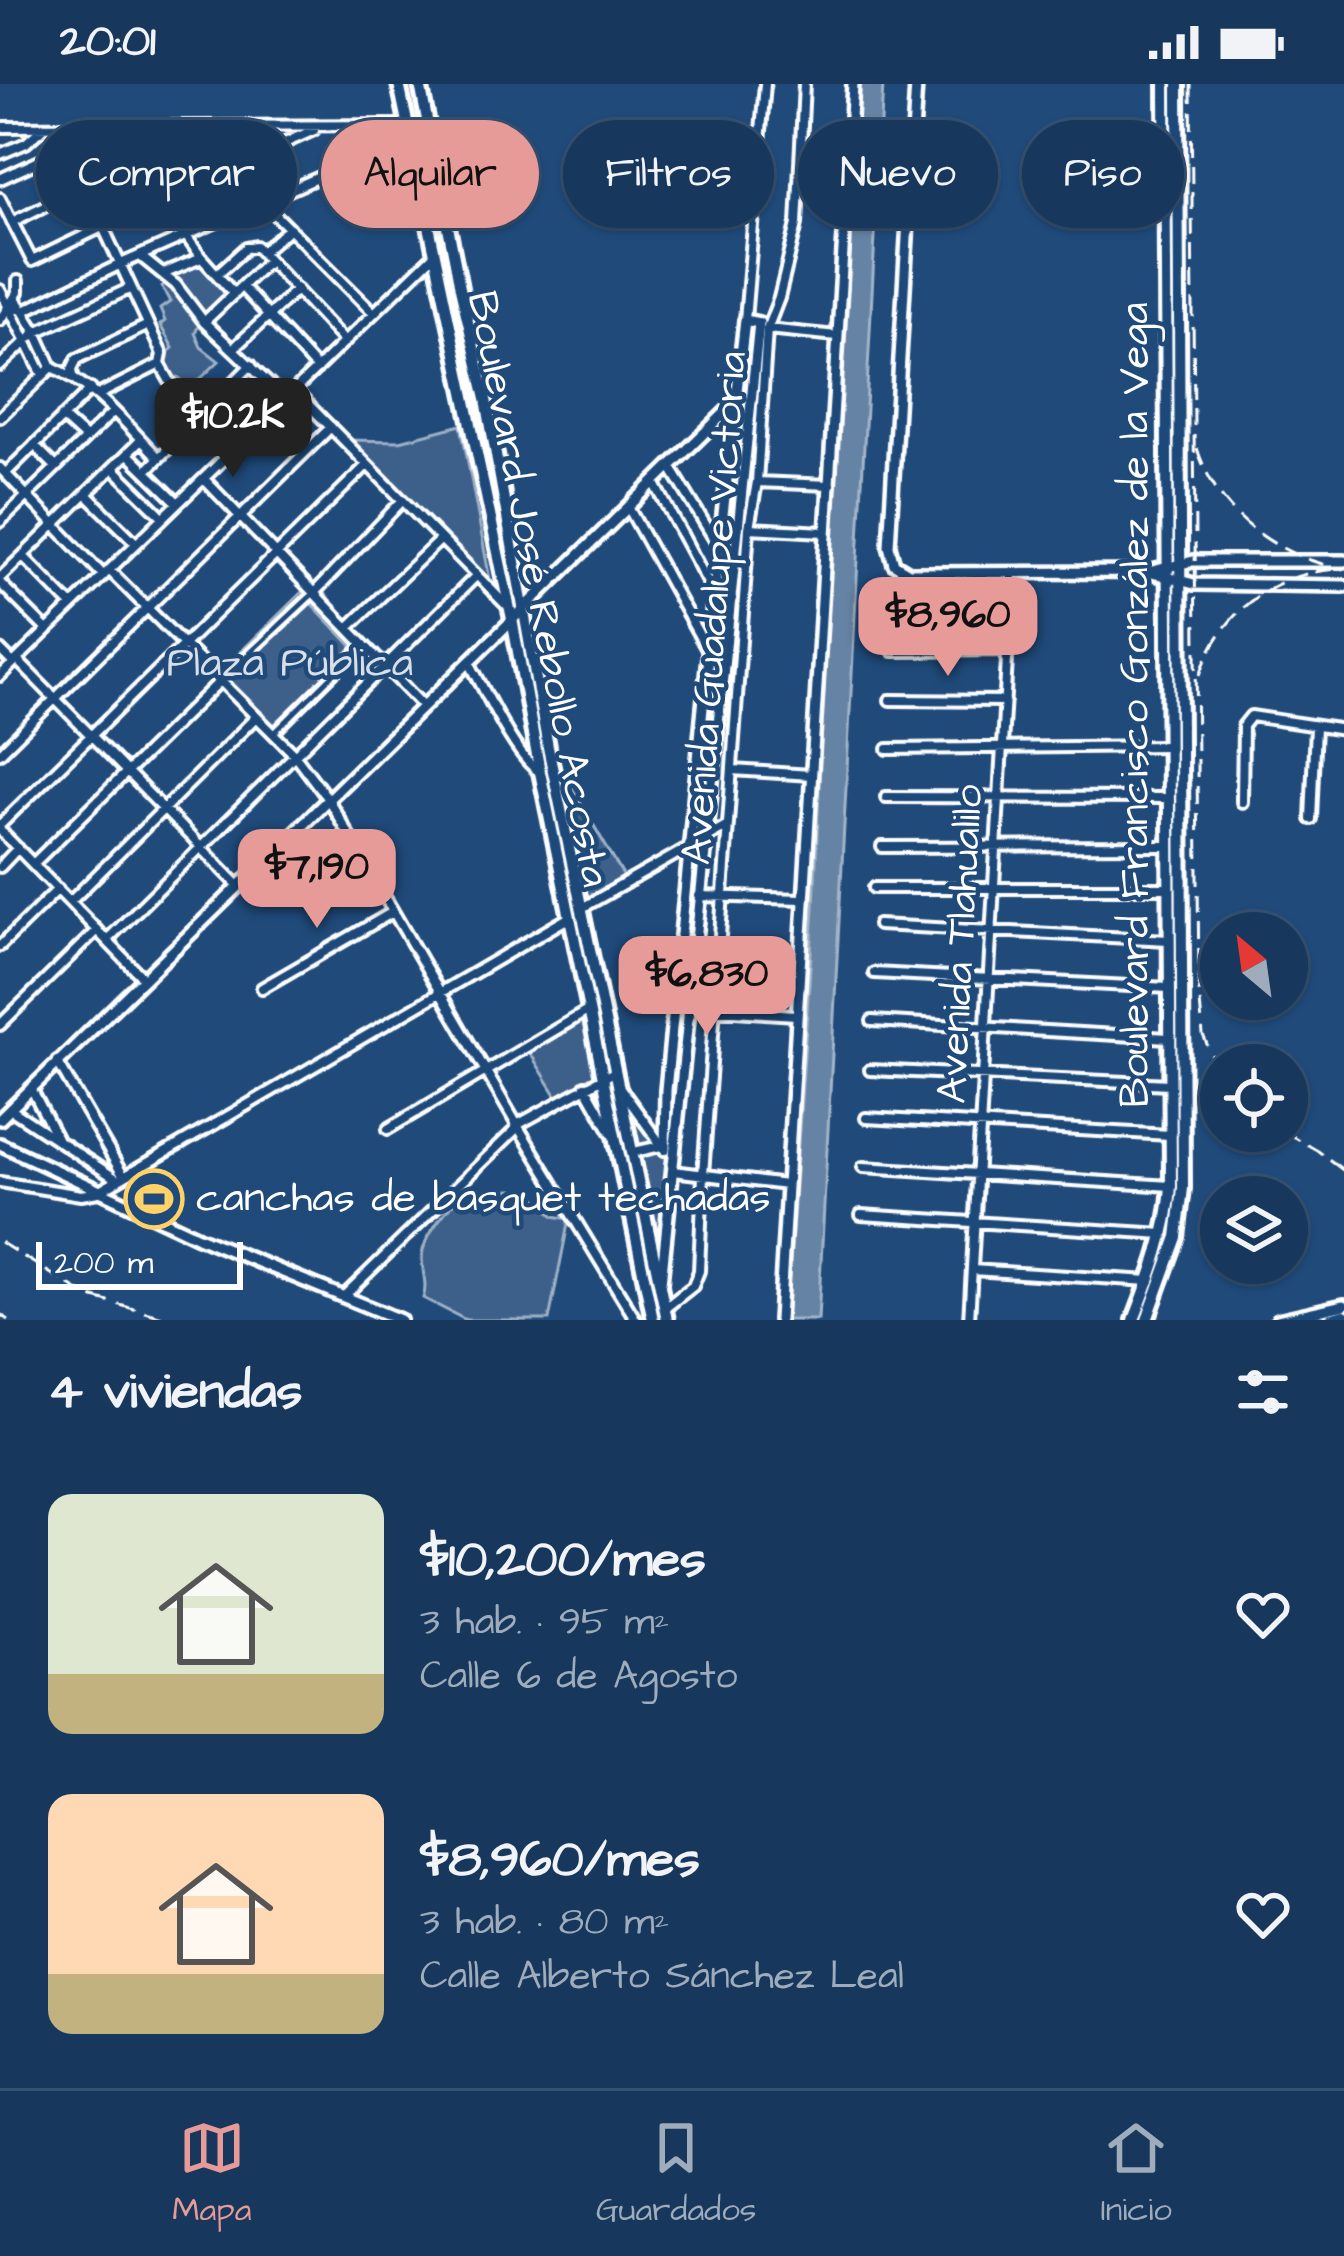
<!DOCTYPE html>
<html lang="es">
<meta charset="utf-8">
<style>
body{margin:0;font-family:"Architects Daughter",sans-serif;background:#244365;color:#f1f3f6;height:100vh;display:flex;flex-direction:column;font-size:45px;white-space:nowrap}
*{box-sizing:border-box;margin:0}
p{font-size:39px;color:#9eacbb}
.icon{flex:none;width:66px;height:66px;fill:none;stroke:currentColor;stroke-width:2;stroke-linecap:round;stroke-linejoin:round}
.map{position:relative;height:1236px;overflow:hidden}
.sheet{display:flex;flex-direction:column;background:#17385c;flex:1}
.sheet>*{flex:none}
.guide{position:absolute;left:36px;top:36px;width:1272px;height:108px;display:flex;gap:24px}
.needle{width:78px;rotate:331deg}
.controls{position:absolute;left:1200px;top:828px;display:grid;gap:24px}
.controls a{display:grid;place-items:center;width:108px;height:108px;border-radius:50%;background:#17385c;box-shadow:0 3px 9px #0004,0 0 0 3px #365272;font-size:60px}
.scale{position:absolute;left:36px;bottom:30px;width:207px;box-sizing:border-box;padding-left:12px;border:6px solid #fff;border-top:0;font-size:33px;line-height:42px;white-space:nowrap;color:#fff;-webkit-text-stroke:9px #1f4a7a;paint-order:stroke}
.price{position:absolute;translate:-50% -102px;padding:0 27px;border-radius:24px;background:#e69b98;color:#111;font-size:39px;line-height:78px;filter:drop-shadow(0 3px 6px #0008)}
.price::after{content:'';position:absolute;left:50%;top:72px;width:36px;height:27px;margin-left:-18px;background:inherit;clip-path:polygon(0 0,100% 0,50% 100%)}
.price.current{background:#222;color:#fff}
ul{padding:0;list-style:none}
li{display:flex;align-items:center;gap:36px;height:300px;padding:0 48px}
li span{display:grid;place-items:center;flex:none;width:336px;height:240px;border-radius:24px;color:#555}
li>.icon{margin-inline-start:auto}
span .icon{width:144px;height:144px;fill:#fffc;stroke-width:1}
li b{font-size:51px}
h2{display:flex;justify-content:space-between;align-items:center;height:144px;padding:0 48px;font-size:51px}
.pill{padding:0 42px;border-radius:54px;background:#17385c;box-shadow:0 3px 9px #0004,0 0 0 3px #365272;font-size:42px;line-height:108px}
.pill.current{background:#e69b98;color:#111}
.status{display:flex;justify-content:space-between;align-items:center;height:84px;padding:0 60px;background:#17385c;direction:ltr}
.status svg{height:33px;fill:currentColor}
.tab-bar{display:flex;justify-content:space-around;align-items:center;height:168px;border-top:3px solid #365272;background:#17385c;font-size:33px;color:#9eacbb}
.tab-bar a{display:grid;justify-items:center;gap:6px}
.tab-bar .current{color:#e69b98}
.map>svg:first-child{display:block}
.green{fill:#3c618b;stroke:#9eb0c5;stroke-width:3}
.water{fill:#6583a4;stroke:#a3b5c8;stroke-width:3}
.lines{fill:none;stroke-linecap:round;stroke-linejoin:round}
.pedestrian-casing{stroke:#fff;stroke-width:14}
.minor-casing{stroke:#fff;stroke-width:16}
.tertiary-casing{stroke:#fff;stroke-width:18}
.primary-casing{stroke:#fff;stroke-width:20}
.trunk-casing{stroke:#fff;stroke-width:21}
.pedestrian{stroke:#1f4a7a;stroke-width:4.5}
.minor{stroke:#1f4a7a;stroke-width:8}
.tertiary{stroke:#1f4a7a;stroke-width:9}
.primary{stroke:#1f4a7a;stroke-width:10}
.trunk{stroke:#1f4a7a;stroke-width:12}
.rail{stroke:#fff;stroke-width:3;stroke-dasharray:18 9;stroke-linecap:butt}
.labels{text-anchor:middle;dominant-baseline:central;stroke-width:9;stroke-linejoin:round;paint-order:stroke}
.street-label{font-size:42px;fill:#fff;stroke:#1f4a7a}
.park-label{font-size:42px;fill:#d8dfe8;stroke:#1f4a7a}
.poi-label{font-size:42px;fill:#fff;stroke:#1f4a7a;text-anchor:start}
</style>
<div class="status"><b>20:01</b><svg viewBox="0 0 49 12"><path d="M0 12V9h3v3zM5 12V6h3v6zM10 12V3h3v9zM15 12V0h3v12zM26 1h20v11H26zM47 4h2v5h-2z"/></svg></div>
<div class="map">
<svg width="1344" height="1236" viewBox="0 0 1344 1236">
<rect width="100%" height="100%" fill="#1f4a7a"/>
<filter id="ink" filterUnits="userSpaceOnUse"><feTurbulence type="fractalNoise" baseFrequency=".00833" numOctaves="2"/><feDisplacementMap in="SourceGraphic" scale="24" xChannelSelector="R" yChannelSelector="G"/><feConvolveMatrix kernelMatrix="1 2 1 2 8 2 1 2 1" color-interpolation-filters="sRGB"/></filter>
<g filter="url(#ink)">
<path class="green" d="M 201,176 L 231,210 L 200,239 L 195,249 L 201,263 L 219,277 L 195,300 L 185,299 L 178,293 L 169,296 L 163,280 L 165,271 L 173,264 L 160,241 L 165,237 L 160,225 L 170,218 L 162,203 L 170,190 Z
M 461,341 L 491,501 L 349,356 L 400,357 Z
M 301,509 L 361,571 L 280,649 L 219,589 Z
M 558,680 L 625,795 L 588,816 Z
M 589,928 L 601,990 L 558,1014 L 527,964 Z
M 628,1017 L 656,1060 L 667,1070 L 660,1187 Z
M 512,1106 L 533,1111 L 554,1132 L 569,1135 L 549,1236 L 466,1236 L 423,1214 C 429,1198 419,1184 423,1166 C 428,1149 448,1120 464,1112 C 477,1105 497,1107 512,1106 Z"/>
<path class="water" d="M 858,0 L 883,0 L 818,1236 L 786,1236 L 814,824 L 828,485 Z"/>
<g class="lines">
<defs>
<path id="pedestrian" d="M 222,595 L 314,509
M 273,650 L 363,561"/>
<path id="minor" d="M 61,42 L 85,104 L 162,270 L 160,280 L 98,311
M 136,42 L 186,152 L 201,173 L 234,210
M 0,43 L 408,41
M 0,70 L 26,59 L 44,43
M 240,80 L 263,118 L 374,229
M 0,95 L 70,63 L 93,44
M 801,98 L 848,100
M 0,114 L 32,177 L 166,112 L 314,46
M 12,138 L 120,84 L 210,45
M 262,168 L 290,144
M 140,172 L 176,201 L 204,238 L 285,315
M 163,190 L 201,174
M 217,190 L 246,164 L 256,162 L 345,258
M 242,203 L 317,285
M 0,206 L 43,291
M 15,214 L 36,248 L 52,283
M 10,224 L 26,226 L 121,180 L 324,91
M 0,236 L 18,208 L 18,197
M 745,236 L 765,0
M 204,238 L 269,176
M 767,245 L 837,252
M 234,264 L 297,205
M 160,280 L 176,308
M 0,282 L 36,248 L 131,204
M 52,283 C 97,302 125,340 159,374
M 73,292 L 72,285 L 77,275 L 148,241
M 295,307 L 508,523
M 0,333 L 52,283
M 62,333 L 85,354
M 34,361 L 56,383
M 128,370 L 178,419
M 670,382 L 719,463
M 0,384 L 103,491
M 113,384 L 163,433
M 146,387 L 251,281
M 6,389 L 91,305
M 204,395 L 423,622
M 654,398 L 714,510 L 732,515
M 757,398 L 830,401
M 86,410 L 136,459
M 628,423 L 709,569
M 0,438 L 114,327
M 749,444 L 825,448
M 23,472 L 72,522
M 109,486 L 294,670 L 328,715 L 517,1041 L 636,1236
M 0,494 L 141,356
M 0,499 L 47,546
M 314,509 L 402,417
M 348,544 L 440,456
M 0,566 L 13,579
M 893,567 L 1008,566
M 17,576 L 239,802
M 469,578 C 484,604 516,675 540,688
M 0,592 L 434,171
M 890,616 L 1005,617
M 888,665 L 1168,662
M 0,669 L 331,343
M 732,686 L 811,691
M 886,713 L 1169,714
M 1242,718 L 1243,642 L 1251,632 L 1344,646
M 1311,735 L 1315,642
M 0,741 L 367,381
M 0,746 L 144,895
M 882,763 L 1168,762
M 33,780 L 220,597
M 0,783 L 18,764
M 874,804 L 1169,804
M 699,812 L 803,815
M 70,818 L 256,633
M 582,824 L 726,742
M 878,841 L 1169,856
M 107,856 L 476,492
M 0,862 L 58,805
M 874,889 L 1169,904
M 262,904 L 393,828
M 687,924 L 796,931
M 872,937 L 1169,954
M 0,941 L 97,846
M 57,977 L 124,1093
M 870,986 L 1170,1000
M 585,1002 L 611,1048
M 31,1004 L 57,1054
M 621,1005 L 665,1066
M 10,1025 L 118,1096
M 866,1034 L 1170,1051
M 388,1045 L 589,926
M 634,1068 L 661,1062
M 863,1083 L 1171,1102
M 673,1087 L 786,1101
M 0,1098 L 81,1111 L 98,1108 L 570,833
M 861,1131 L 1164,1150
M 972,1186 L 1150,1197
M 344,1212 L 514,1047 L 517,1041 L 616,987
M 665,1224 L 693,1202 L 699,1187 L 703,1091 L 749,444 L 757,398 L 767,245 L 779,214 L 797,140 L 804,0
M 969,1236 L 1012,488"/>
<path id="tertiary" d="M 916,0 L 889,462 L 894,480 L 909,489 L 1148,488 L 1193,477 L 1344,477
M 1148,488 L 1194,500 L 1344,502
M 0,1035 L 733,321
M 0,1060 L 198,1153 L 400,1236
M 661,1199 L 759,239 L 745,236 L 714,510 L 666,1006 L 665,1065
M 779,1236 L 853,0
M 1278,1236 L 1344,1221"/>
<path id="primary" d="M 399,0 L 512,535 L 540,688 L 653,1236
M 420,0 L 460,204 L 486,315 L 548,663 L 667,1236
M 1134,1236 C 1151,1192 1168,1149 1171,1102 L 1165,0
M 1147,1236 L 1177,1153 L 1183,1104 L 1178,0"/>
<path id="trunk" d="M 1330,1236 L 1344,1232"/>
</defs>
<use href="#pedestrian" class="pedestrian-casing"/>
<use href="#minor" class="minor-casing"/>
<use href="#tertiary" class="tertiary-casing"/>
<use href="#primary" class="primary-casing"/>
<use href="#trunk" class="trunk-casing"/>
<use href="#pedestrian" class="pedestrian"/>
<use href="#minor" class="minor"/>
<use href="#tertiary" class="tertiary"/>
<use href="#primary" class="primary"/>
<use href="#trunk" class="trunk"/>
<path class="rail" d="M 1191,0 L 1199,906 L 1203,951 L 1221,992
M 1197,364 C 1216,426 1269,467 1330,482
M 1200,591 C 1222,526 1276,486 1344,485
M 1283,1047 L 1317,1066 L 1344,1087
M 0,1158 L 87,1212 L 174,1236
M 0,1230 L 9,1236"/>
</g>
</g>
<defs>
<symbol id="stadium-ring" viewBox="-11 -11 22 22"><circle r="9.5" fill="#1f4a7a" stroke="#ffd166" stroke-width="1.5"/><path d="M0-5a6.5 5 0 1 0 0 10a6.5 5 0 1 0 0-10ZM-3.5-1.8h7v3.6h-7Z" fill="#ffd166"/></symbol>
</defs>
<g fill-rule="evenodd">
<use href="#stadium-ring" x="121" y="1082" width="66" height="66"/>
</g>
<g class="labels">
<g class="street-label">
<text transform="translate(538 505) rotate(79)">Boulevard José Rebollo Acosta</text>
<text transform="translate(715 524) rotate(-86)">Avenida Guadalupe Victoria</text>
<text transform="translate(1136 621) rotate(-90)">Boulevard Francisco González de la Vega</text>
<text transform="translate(961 860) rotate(-87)">Avenida Tlahualilo</text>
</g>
<g class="park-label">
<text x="290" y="580">Plaza Pública</text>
</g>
<g class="poi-label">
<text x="196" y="1115">canchas de basquet techadas</text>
</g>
</g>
</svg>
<div class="controls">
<a><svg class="needle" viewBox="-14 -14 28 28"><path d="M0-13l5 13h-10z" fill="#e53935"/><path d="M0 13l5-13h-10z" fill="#9eacbb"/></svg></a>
<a><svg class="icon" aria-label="locate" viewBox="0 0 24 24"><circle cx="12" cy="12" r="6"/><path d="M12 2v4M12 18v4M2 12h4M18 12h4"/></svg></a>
<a><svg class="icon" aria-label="layers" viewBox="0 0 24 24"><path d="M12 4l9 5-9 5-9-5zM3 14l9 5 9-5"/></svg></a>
</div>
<div class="scale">200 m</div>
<b class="price current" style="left:233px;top:396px">$10.2K</b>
<b class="price" style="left:948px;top:595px">$8,960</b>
<b class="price" style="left:317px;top:847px">$7,190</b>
<b class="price" style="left:707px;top:954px">$6,830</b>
<div class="guide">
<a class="pill">Comprar</a>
<a class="pill current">Alquilar</a>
<a class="pill">Filtros</a>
<a class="pill">Nuevo</a>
<a class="pill">Piso</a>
</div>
</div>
<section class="sheet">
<h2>4 viviendas<svg class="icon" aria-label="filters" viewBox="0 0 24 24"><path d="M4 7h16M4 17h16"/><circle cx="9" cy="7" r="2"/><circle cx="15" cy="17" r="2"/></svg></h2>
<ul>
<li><span style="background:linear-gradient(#dfe7d0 75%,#c2b280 0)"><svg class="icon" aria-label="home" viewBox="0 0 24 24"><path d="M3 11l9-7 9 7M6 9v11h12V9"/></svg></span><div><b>$10,200/mes</b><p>3 hab. · 95 m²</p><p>Calle 6 de Agosto</p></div><svg class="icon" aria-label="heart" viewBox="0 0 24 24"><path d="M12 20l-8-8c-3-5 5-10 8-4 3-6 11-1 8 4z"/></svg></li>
<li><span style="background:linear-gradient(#ffd9b3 75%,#c2b280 0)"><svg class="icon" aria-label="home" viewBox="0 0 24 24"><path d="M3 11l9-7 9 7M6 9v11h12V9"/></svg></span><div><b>$8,960/mes</b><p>3 hab. · 80 m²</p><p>Calle Alberto Sánchez Leal</p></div><svg class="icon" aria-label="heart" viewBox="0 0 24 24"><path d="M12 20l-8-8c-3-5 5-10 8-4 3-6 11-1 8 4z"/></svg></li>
</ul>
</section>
<nav class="tab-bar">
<a class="current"><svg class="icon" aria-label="map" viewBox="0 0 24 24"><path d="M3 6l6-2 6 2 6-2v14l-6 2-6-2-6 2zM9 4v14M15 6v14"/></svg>Mapa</a>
<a><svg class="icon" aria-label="saved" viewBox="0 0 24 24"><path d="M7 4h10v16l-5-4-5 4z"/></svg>Guardados</a>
<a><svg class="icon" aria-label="home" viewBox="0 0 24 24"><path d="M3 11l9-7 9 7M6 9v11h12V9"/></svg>Inicio</a>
</nav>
